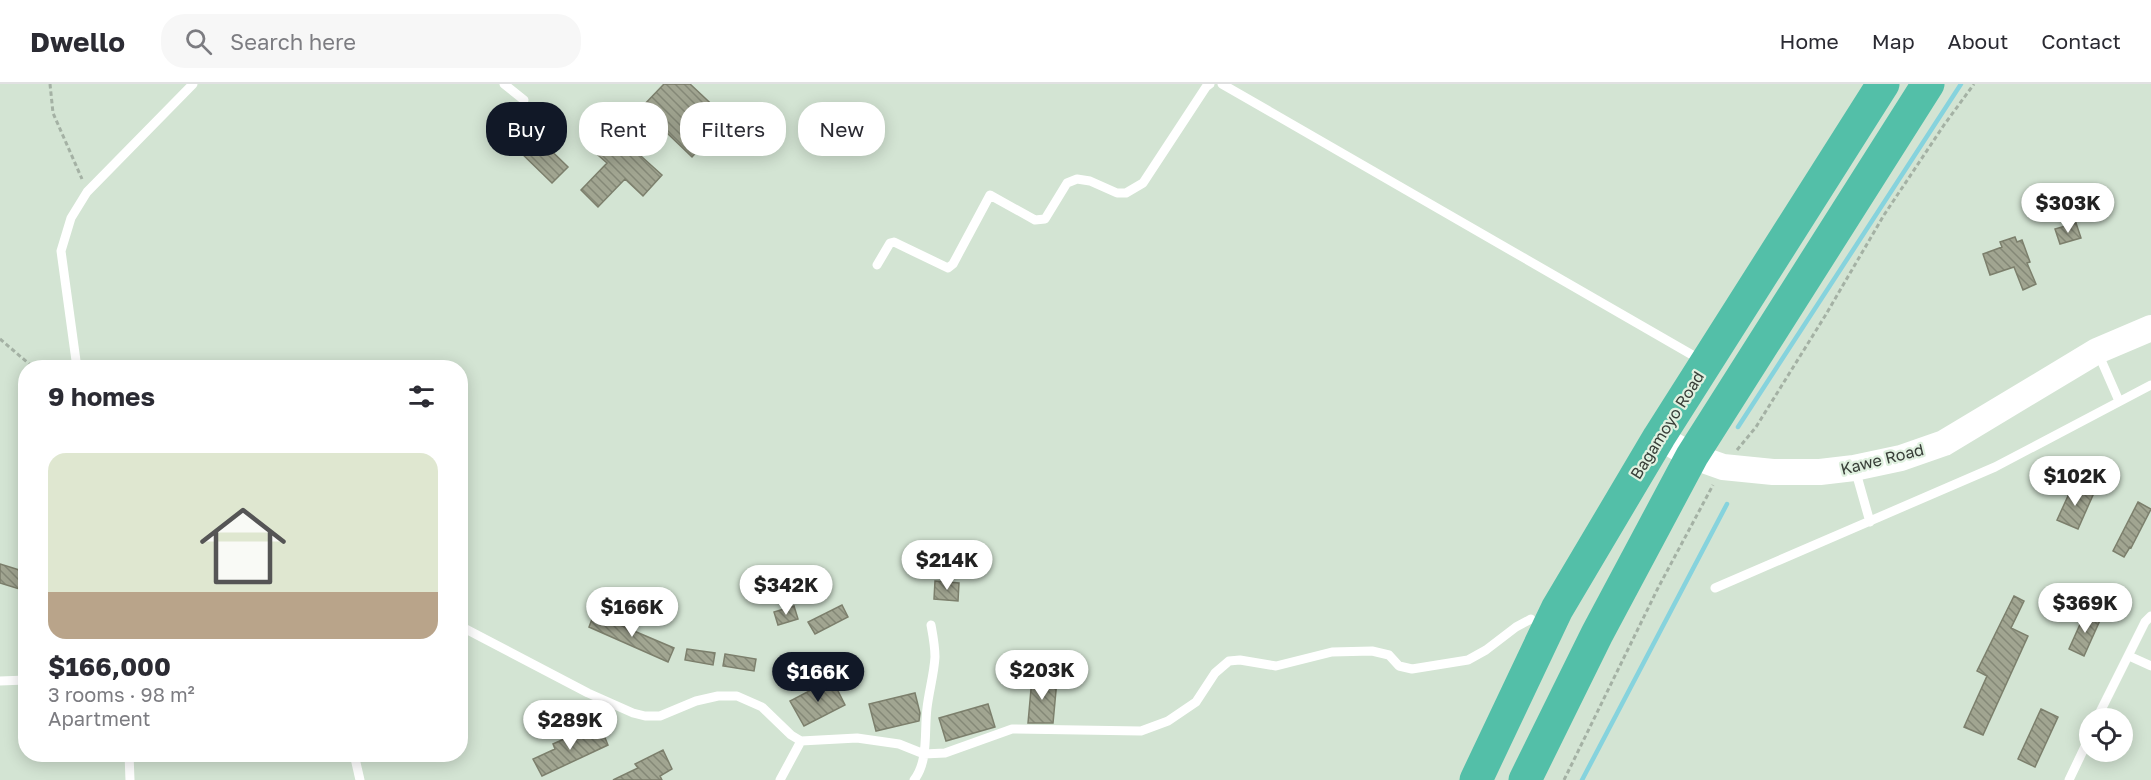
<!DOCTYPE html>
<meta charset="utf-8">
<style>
body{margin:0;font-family:"Golos Text",sans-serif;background:#f7f7f7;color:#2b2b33;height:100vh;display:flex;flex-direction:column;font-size:22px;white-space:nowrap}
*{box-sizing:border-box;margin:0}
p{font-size:20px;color:#7c7c81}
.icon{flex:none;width:33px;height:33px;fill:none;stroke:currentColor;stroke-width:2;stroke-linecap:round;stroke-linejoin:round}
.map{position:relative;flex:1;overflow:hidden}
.details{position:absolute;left:18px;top:276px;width:450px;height:402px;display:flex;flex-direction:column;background:#fff;border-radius:24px;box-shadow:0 3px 15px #0003}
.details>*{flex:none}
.hud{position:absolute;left:486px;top:18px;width:570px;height:54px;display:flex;gap:12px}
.tools{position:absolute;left:2079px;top:624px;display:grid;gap:12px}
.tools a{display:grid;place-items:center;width:54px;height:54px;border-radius:50%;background:#fff;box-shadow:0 3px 15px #0003;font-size:30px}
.price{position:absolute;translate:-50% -51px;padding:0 14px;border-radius:21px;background:#fff;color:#222;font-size:20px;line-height:39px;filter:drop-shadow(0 2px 3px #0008)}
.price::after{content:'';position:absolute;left:50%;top:36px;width:18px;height:14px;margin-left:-9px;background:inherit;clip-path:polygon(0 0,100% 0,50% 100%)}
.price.current{background:#111827;color:#fff}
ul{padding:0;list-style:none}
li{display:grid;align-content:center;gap:12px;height:318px;padding:0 30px}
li+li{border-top:2px solid #e1e1e2}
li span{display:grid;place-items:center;height:186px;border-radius:18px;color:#555}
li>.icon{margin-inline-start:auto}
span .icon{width:108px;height:108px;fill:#fffc;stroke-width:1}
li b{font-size:26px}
h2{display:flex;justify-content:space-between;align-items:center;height:72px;padding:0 30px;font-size:26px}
.chip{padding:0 21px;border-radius:24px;background:#fff;box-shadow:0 3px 15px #0003;font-size:21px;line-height:54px}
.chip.current{background:#111827;color:#fff}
header{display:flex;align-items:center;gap:36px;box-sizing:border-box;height:84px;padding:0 30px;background:#fff;border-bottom:2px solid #e1e1e2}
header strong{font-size:28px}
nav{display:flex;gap:33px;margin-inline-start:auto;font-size:21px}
.search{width:420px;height:54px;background:#f7f7f7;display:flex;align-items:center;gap:15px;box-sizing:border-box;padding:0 21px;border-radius:24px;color:#7c7c81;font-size:22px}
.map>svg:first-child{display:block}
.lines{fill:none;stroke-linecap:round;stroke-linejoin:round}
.stream{stroke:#86d3dd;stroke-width:4.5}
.building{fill:url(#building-back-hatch);stroke:#7c7f6c;stroke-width:1.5}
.path{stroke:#a4b1a4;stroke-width:3;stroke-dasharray:4.5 3;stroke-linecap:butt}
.lane{stroke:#fff;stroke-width:9}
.secondary{stroke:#fff;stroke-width:26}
.highway{stroke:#53bfa8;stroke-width:33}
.labels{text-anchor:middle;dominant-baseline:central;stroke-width:4.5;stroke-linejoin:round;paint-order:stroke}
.street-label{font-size:16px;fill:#383e38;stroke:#e0f1e0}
</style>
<header>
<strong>Dwello</strong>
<div class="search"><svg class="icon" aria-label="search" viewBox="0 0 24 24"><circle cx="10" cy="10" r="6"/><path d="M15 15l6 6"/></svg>Search here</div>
<nav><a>Home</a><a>Map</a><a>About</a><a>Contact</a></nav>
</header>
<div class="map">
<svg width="2151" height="696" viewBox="0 0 2151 696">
<defs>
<pattern id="building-back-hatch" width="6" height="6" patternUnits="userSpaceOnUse" patternTransform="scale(1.5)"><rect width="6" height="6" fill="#a1a591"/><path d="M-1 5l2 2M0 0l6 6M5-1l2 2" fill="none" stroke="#848877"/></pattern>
</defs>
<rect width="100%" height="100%" fill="#d3e4d3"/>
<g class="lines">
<path class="stream" d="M 1738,343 L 1961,0
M 1582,696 L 1727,420"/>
</g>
<path class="building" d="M 664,0 L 690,0 L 722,30 L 697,56 L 703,61 L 692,73 L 641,24 Z
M 598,43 L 606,51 L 611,45 L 662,91 L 643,112 L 625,95 L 598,123 L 581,106 L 607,79 L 583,58 Z
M 531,47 L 568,83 L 552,99 L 516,64 Z
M 2076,139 L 2081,154 L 2060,160 L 2055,145 Z
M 2015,153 L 2017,158 L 2022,156 L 2030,178 L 2027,179 L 2036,200 L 2023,206 L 2014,183 L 1990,191 L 1983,170 L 2002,163 L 2000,158 Z
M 2073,401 L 2093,411 L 2078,445 L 2057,436 Z
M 2138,418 L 2151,425 L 2131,464 L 2130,463 L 2124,473 L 2113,467 Z
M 0,480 L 26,488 L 26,507 L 0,499 Z
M 935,497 L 959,499 L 958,517 L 934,515 Z
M 2014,512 L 2024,517 L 2011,544 L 2028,552 L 1983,651 L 1964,643 L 1987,592 L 1977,587 Z
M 842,521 L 848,533 L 815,550 L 808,538 Z
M 794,522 L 798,535 L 778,541 L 774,528 Z
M 2086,527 L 2101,534 L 2084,572 L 2069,565 Z
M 594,530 L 674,564 L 668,578 L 589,543 Z
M 687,565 L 715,569 L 713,581 L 685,576 Z
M 725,570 L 756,575 L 754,587 L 723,582 Z
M 1032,594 L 1057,596 L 1053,639 L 1028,639 Z
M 832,595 L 845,621 L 804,642 L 790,617 Z
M 915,609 L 920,629 L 919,637 L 876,647 L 869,620 Z
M 988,620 L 995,643 L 946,657 L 939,634 Z
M 2041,625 L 2058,633 L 2035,683 L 2018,675 Z
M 601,644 L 608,661 L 542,692 L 533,675 L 555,665 L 553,660 L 573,651 L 575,655 Z
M 663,666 L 672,685 L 660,692 L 662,696 L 613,696 L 638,684 L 635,680 Z"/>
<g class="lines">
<path class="path" d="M 50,0 L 53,29 L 82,95
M 0,255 L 34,284
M 1737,366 L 1756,343 L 1825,232 L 1884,131 L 1944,41 L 1974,0
M 1564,696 L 1658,504 L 1713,401"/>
<path class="lane" d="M 504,0 L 524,16
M 1222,0 L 1701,276
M 877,181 L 890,159 L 894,158 L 948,184 L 953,180 L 990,111 L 1035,136 L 1045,135 L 1067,99 L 1077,95 L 1090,97 L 1117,109 L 1126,109 L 1143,99 L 1206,3 L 1210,0
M 2098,269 L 2119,317
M 77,284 L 61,167 L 71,134 L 87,108 L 193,0
M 1855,385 L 1870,438
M 1715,504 L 1995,383 L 2151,301
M 460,542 L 588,609 L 633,629 L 645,632 L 660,632 L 696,617 L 718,612 L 737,612 L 762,623 L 791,651 L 801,657 L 857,654 L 899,660 L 924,670 L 945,669 L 1012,645 L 1141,647 L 1168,637 L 1196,618 L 1215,589 L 1229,577 L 1240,576 L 1276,582 L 1332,568 L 1372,567 L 1389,571 L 1399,582 L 1412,585 L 1468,576 L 1486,566 L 1516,543 L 1531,535
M 2129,572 L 2151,582
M 0,597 L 26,596
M 2097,634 L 2145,538 L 2151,532
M 129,670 L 130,696
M 354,670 L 360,696
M 780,696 L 801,657
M 914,696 C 929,677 924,647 927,624 C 929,607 934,590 935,573 C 935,562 933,552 931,541
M 2069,696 L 2090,652"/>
<path class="secondary" d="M 1659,353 L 1692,372 L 1723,383 L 1773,388 L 1820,388 L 1854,384 L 1901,374 L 1944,359 L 2097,267 L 2151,244"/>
<path class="highway" d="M 1476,696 L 1557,525 L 1659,353 L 1883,0
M 1525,696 L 1597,550 L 1692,372 L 1928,0"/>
</g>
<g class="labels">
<g class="street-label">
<text transform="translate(1667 341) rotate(-58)">Bagamoyo Road</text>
<text transform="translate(1882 375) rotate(-14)">Kawe Road</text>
</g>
</g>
</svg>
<div class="tools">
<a><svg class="icon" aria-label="locate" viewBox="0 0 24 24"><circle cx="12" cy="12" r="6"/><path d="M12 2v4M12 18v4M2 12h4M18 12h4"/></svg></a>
</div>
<b class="price" style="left:2068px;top:150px">$303K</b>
<b class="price" style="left:2075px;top:423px">$102K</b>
<b class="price" style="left:947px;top:507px">$214K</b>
<b class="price" style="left:786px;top:532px">$342K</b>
<b class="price" style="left:2085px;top:550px">$369K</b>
<b class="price" style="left:632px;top:554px">$166K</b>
<b class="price" style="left:1042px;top:617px">$203K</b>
<b class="price current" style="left:818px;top:619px">$166K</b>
<b class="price" style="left:570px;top:667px">$289K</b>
<div class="hud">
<a class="chip current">Buy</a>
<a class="chip">Rent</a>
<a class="chip">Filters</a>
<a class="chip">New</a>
</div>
<section class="details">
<h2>9 homes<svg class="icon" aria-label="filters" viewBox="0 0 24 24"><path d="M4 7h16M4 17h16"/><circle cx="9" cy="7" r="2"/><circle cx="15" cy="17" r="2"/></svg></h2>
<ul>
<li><span style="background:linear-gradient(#dfe7d0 75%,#b9a48a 0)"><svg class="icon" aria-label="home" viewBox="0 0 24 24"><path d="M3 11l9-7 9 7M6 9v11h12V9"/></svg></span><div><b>$166,000</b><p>3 rooms · 98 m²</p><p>Apartment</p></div></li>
</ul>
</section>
</div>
